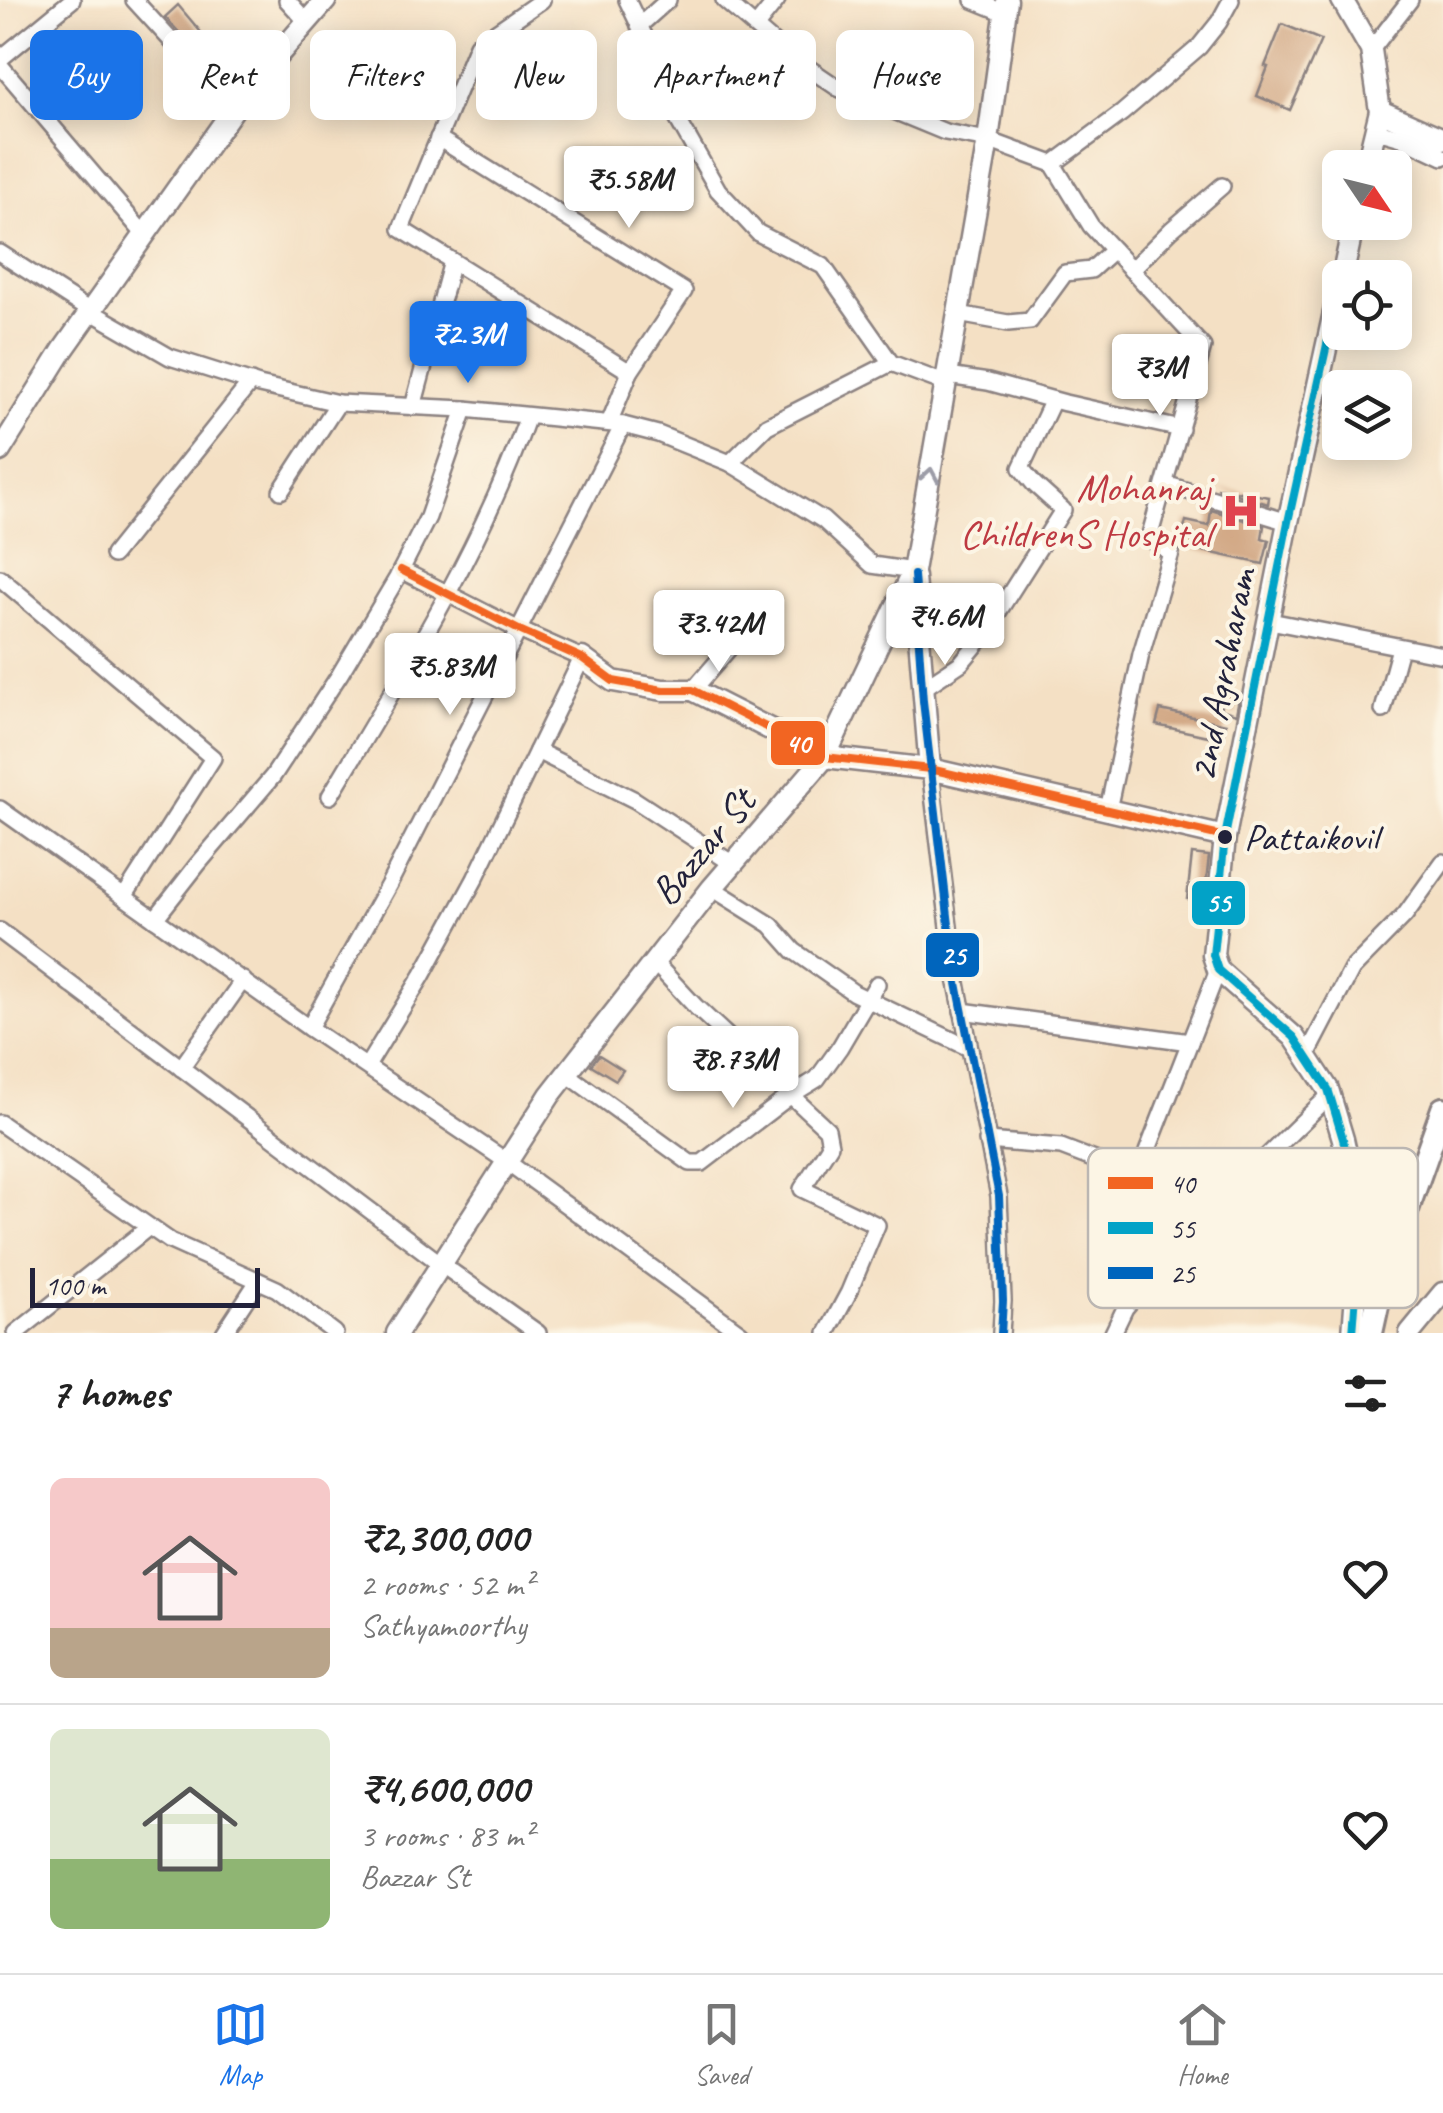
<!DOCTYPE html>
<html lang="en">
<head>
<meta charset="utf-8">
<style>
  :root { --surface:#fff; --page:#f2f2f2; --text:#222; --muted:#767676; --line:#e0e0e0; --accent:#1a73e8 }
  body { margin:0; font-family:Caveat,sans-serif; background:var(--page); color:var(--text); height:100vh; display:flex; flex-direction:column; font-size:38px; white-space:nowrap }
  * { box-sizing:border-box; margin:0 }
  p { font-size:32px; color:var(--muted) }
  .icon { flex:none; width:55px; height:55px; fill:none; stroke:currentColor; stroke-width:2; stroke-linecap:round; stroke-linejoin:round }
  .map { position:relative; height:1333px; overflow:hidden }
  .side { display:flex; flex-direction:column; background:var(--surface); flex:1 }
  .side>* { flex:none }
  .guide { position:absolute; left:30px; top:30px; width:1385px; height:90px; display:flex; gap:20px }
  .needle { width:65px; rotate:125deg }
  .fabs { position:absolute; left:1322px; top:150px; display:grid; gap:20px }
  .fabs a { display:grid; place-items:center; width:90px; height:90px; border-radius:15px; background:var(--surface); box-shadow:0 5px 25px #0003; font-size:50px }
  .scale { position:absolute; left:30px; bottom:25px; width:230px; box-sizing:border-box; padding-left:10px; border:5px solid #22223b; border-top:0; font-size:28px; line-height:35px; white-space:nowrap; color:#22223b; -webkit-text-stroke:8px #fcf5e5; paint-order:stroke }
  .price { position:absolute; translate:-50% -85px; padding:0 22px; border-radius:10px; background:#fff; color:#222; font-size:32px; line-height:65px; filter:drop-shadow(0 2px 5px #0008) }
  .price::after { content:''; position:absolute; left:50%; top:60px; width:30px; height:22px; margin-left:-15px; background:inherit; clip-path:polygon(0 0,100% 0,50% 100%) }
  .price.selected { background:var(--accent); color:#fff }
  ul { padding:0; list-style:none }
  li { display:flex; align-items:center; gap:30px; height:250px; padding:0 50px }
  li+li { border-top:2px solid var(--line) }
  li span { display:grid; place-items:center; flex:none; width:280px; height:200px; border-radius:15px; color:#555 }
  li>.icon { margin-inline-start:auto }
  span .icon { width:120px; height:120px; fill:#fffc; stroke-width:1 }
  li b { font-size:42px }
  h2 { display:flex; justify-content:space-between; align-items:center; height:120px; padding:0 50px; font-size:42px }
  .tag { padding:0 35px; border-radius:15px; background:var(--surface); box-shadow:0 5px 25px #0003; font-size:35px; line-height:90px }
  .tag.selected { background:var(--accent); color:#fff }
  .dock { display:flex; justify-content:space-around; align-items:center; height:140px; border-top:2px solid var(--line); background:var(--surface); font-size:28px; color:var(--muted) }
  .dock a { display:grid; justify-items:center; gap:5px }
  .dock .selected { color:var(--accent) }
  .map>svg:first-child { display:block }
</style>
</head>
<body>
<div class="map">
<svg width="1443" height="1333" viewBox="0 0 1443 1333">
  <rect width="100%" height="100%" fill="#fcf5e5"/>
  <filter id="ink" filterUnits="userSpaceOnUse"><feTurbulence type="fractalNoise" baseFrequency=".01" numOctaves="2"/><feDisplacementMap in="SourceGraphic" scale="20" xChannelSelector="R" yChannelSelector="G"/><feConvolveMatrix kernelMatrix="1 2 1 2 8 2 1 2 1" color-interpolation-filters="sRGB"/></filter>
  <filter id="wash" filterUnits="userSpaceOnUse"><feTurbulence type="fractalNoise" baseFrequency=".0048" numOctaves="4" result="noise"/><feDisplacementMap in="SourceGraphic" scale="40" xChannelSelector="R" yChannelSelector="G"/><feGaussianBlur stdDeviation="2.25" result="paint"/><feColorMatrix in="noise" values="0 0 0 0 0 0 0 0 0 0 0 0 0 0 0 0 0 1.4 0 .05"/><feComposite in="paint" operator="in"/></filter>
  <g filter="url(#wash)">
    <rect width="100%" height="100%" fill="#f4e0c4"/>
    <g id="blocks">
      <g fill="#cea07b">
        <path d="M 178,5 L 210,43 L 199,54 L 165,17 Z"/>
        <path d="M 1282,24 L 1321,40 L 1290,110 L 1257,96 L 1268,67 L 1265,66 Z"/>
        <path d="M 1217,488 L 1269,497 L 1268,504 Z"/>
        <path d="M 1211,510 L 1264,526 L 1262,538 L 1269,540 L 1263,564 L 1180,546 L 1186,521 L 1209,526 Z"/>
        <path d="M 1225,693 L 1239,698 L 1236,714 L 1220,709 Z"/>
        <path d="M 1160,710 L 1226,724 L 1222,739 L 1156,725 Z"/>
        <path d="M 1192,854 L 1209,856 L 1204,901 L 1187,899 Z"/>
        <path d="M 599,1055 L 623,1070 L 616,1080 L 591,1065 Z"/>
      </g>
    </g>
  </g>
  <g filter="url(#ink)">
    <use href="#blocks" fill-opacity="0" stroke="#8b8180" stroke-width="2.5"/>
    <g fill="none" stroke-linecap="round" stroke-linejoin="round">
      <g stroke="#8b8180" stroke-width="20">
        <g id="street">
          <path d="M 134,0 L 234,109"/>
          <path d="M 287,0 L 307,22"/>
          <path d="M 542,0 L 477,45 L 401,229 L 630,372 L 609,423"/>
          <path d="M 627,0 L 654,56 L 670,106 L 718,190 L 758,233 L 823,266 L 891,363 L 947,384"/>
          <path d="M 724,0 L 782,50 L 838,88 L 945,132 L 988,140 L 1053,164 L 1091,226 L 1203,347 L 1149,538 L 1171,553 L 1141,654 L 1108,810"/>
          <path d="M 973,0 L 1005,13"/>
          <path d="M 639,26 L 668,0"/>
          <path d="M 756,26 L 777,0"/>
          <path d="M 1371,50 L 1410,0"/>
          <path d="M 0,59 L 72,0"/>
          <path d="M 0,65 L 144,234"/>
          <path d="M 1374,130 L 1405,139 L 1443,157"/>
          <path d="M 438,138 L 684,291 L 630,372"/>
          <path d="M 1053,164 L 1122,113 L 1199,47 L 1219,22 L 1231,0"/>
          <path d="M 0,253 L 90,311 L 170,357 L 259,385 L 338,403 L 465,409 L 623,425 L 658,434 L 730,463 L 823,520 L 872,565 L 913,571"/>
          <path d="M 1131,270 L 1171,230 L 1222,186"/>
          <path d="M 958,314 L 1008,323 L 1030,321 L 1065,273 L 1091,270 L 1113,250"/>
          <path d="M 948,376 L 988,382 L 1065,403 L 1181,429"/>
          <path d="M 413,407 L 452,261"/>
          <path d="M 730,463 L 767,426 L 891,363"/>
          <path d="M 1165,484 L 1288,522"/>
          <path d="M 281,491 L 338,403"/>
          <path d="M 113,555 L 251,382"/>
          <path d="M 0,578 L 213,758 L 124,897"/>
          <path d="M 1270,621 L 1443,655"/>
          <path d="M 922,689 L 961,663 L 981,639 L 1063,510 L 1034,484 L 1021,468 L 1053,400"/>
          <path d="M 693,690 L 737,639"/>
          <path d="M 1383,710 L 1400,648"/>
          <path d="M 537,751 L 635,800 L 733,864"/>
          <path d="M 930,769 L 954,968 L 999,1196 L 1003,1301 L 1001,1333"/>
          <path d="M 330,796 C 403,674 480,551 528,416"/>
          <path d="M 0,809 L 309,1028 L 506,1161 L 741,1333"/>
          <path d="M 712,888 L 771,925 L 794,951 L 854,993 L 969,1048"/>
          <path d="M 155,919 L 198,864 L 273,776 L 340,674 L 397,578 L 428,517 L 465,409"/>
          <path d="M 0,931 L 441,1264 L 538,1333"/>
          <path d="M 654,962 L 696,1007 L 827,1129 L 830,1145 L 802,1189 L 877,1225 L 849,1292 L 827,1333"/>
          <path d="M 1218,970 L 1147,1152 L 1220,1203"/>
          <path d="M 962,1011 L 1190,1042"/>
          <path d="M 309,1028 L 389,884 L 623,425"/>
          <path d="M 1307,1055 L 1352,969 L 1405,915 L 1443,862"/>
          <path d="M 367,1066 L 422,976 L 475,879 L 582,658 L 519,630 L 401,570"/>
          <path d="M 181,1068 L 243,980"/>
          <path d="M 567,1074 L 690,1163 L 702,1163 L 791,1095 L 817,1079 L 840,1047 L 877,984"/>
          <path d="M 0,1123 L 170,1241 L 277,1289 L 335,1333"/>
          <path d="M 987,1141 L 1061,1147 L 1121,1170 L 1133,1172"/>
          <path d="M 16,1333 L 149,1227"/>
          <path d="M 224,1333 L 258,1281"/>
          <path d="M 1113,1333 L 1125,1308 L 1188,1233 L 1330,1095"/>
        </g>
      </g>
      <g stroke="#8b8180" stroke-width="25">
        <g id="secondary">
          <path d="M 1342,0 L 1371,50 L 1380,111 L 1366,168"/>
          <path d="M 1380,111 L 1443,139"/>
          <path d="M 1342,278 L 1354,222"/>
          <path d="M 1340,285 L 1288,522 L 1225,837 L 1213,955 L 1218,970 L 1294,1037 L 1328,1089 L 1343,1139 L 1354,1189 L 1358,1267 L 1353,1333"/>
          <path d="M 0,451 L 63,350 L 245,93 L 326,0"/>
          <path d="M 914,577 L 930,769"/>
          <path d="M 582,658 L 613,681 L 663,690 L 693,690 L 825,757 L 930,769 L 1225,837"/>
          <path d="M 397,1333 L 550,1095 L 712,888 L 825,757 L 913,571 L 988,140 L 1007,0"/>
          <path d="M 1410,1333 L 1443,1293"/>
        </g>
      </g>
      <g stroke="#8b8180" stroke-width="28">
        <path id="primary" d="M 1371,1333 L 1384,1274 L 1443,1109"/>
      </g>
      <use href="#street" stroke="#fff" stroke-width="15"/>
      <use href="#secondary" stroke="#fff" stroke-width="20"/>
      <use href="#primary" stroke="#fff" stroke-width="22"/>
      <g stroke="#fcf5e5" stroke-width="15">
        <path id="bus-1" d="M 401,570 L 519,630 L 582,658 L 613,681 L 663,690 L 693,690 L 825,757 L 930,769 L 1225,837"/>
      </g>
      <g stroke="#fcf5e5" stroke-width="15">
        <path id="bus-2" d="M 1340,285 L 1288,522 L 1225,837 L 1213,955 L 1218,970 L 1294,1037 L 1328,1089 L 1343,1139 L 1354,1189 L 1358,1267 L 1353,1333"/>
      </g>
      <g stroke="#fcf5e5" stroke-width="15">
        <path id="bus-3" d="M 914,575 L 923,701 L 954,968 L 999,1196 L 1003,1301 L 1001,1333"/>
      </g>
      <use href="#bus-1" stroke="#f26522" stroke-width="8"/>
      <use href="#bus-2" stroke="#02a2c7" stroke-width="8"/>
      <use href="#bus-3" stroke="#0065bd" stroke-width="8"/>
    </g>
    <defs><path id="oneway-chevron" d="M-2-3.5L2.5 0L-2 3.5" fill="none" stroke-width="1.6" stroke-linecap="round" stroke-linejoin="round" transform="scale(2.5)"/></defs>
    <use stroke="#9c9ca7" href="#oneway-chevron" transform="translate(930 475) rotate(-80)"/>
  </g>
  <defs>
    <g id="hospital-bare" transform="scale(3)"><path d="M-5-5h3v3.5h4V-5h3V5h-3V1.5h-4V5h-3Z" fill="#e0444e" stroke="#fcf5e5" stroke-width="2.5" paint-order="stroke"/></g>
  </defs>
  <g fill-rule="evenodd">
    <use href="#hospital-bare" x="1241" y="511"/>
  </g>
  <circle fill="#22223b" stroke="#fcf5e5" stroke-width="4" cx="1225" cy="837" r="9"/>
  <g text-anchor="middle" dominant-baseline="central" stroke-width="8" stroke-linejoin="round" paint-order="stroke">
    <g font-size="38" fill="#22223b" stroke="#fcf5e5" text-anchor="start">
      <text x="1244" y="837">Pattaikovil</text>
    </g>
    <g font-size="40" fill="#be3a42" stroke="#fcf5e5" text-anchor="end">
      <text x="1211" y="488">Mohanraj<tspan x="1211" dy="46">ChildrenS Hospital</tspan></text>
    </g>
    <g font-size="40" fill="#22223b" stroke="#fcf5e5">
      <text transform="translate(1222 675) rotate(-79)">2nd Agraharam</text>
      <text transform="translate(703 847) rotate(-50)">Bazzar St</text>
    </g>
  </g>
  <rect x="1088" y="1148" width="330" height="160" rx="15" fill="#fcf5e5" stroke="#bbb6b2" stroke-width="2.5"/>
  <rect x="1108" y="1177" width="45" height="12" fill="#f26522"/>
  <rect x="1108" y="1222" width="45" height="12" fill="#02a2c7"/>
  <rect x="1108" y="1267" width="45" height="12" fill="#0065bd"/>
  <g font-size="28" fill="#22223b">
    <text x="1170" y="1193">40</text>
    <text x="1170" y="1238">55</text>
    <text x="1170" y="1283">25</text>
  </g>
  <g stroke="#fcf5e5" stroke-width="4">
    <rect x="769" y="719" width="58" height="48" rx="10" fill="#f26522"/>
    <rect x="1190" y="879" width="57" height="48" rx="10" fill="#02a2c7"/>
    <rect x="924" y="931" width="57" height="48" rx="10" fill="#0065bd"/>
  </g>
  <g font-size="28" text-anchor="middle" font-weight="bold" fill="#fff">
    <text x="798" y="753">40</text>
    <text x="1218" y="912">55</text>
    <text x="953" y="965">25</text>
  </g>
</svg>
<div class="fabs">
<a><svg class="needle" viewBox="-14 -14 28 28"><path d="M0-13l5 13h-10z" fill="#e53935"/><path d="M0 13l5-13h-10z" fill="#767676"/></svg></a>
<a><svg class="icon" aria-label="locate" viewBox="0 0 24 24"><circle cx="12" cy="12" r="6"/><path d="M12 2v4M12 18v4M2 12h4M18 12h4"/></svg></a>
<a><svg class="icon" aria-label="layers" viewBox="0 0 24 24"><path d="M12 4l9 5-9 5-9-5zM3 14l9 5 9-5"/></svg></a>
</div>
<div class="scale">100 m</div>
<b class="price" style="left:629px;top:231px">₹5.58M</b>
<b class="price selected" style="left:468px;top:386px">₹2.3M</b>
<b class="price" style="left:1160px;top:419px">₹3M</b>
<b class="price" style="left:945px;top:668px">₹4.6M</b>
<b class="price" style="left:719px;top:675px">₹3.42M</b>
<b class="price" style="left:450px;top:718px">₹5.83M</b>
<b class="price" style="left:733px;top:1111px">₹8.73M</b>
<div class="guide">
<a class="tag selected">Buy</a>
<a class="tag">Rent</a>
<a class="tag">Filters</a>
<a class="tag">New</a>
<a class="tag">Apartment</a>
<a class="tag">House</a>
</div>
</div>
<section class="side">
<h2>7 homes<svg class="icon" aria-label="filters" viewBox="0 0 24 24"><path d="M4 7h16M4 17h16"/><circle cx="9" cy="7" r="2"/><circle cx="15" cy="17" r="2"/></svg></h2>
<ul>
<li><span style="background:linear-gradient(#f6c9c9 75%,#b9a48a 0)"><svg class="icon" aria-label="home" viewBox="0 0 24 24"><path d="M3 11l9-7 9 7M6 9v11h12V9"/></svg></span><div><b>₹2,300,000</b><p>2 rooms · 52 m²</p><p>Sathyamoorthy</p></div><svg class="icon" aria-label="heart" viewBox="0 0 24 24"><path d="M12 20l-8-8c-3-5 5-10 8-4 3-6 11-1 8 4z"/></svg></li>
<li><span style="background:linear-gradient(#dfe7d0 65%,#8fb573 0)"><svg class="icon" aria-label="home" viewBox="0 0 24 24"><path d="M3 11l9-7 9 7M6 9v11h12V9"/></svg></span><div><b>₹4,600,000</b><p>3 rooms · 83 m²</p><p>Bazzar St</p></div><svg class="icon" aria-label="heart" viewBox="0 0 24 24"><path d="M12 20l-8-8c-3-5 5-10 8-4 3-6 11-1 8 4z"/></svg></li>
</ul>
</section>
<nav class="dock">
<a class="selected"><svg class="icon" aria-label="map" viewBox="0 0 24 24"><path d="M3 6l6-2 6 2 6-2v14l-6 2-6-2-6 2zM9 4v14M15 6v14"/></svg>Map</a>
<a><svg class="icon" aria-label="saved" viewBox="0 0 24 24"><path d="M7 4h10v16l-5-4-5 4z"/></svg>Saved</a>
<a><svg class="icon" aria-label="home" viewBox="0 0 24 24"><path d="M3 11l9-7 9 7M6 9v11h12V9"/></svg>Home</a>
</nav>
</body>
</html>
